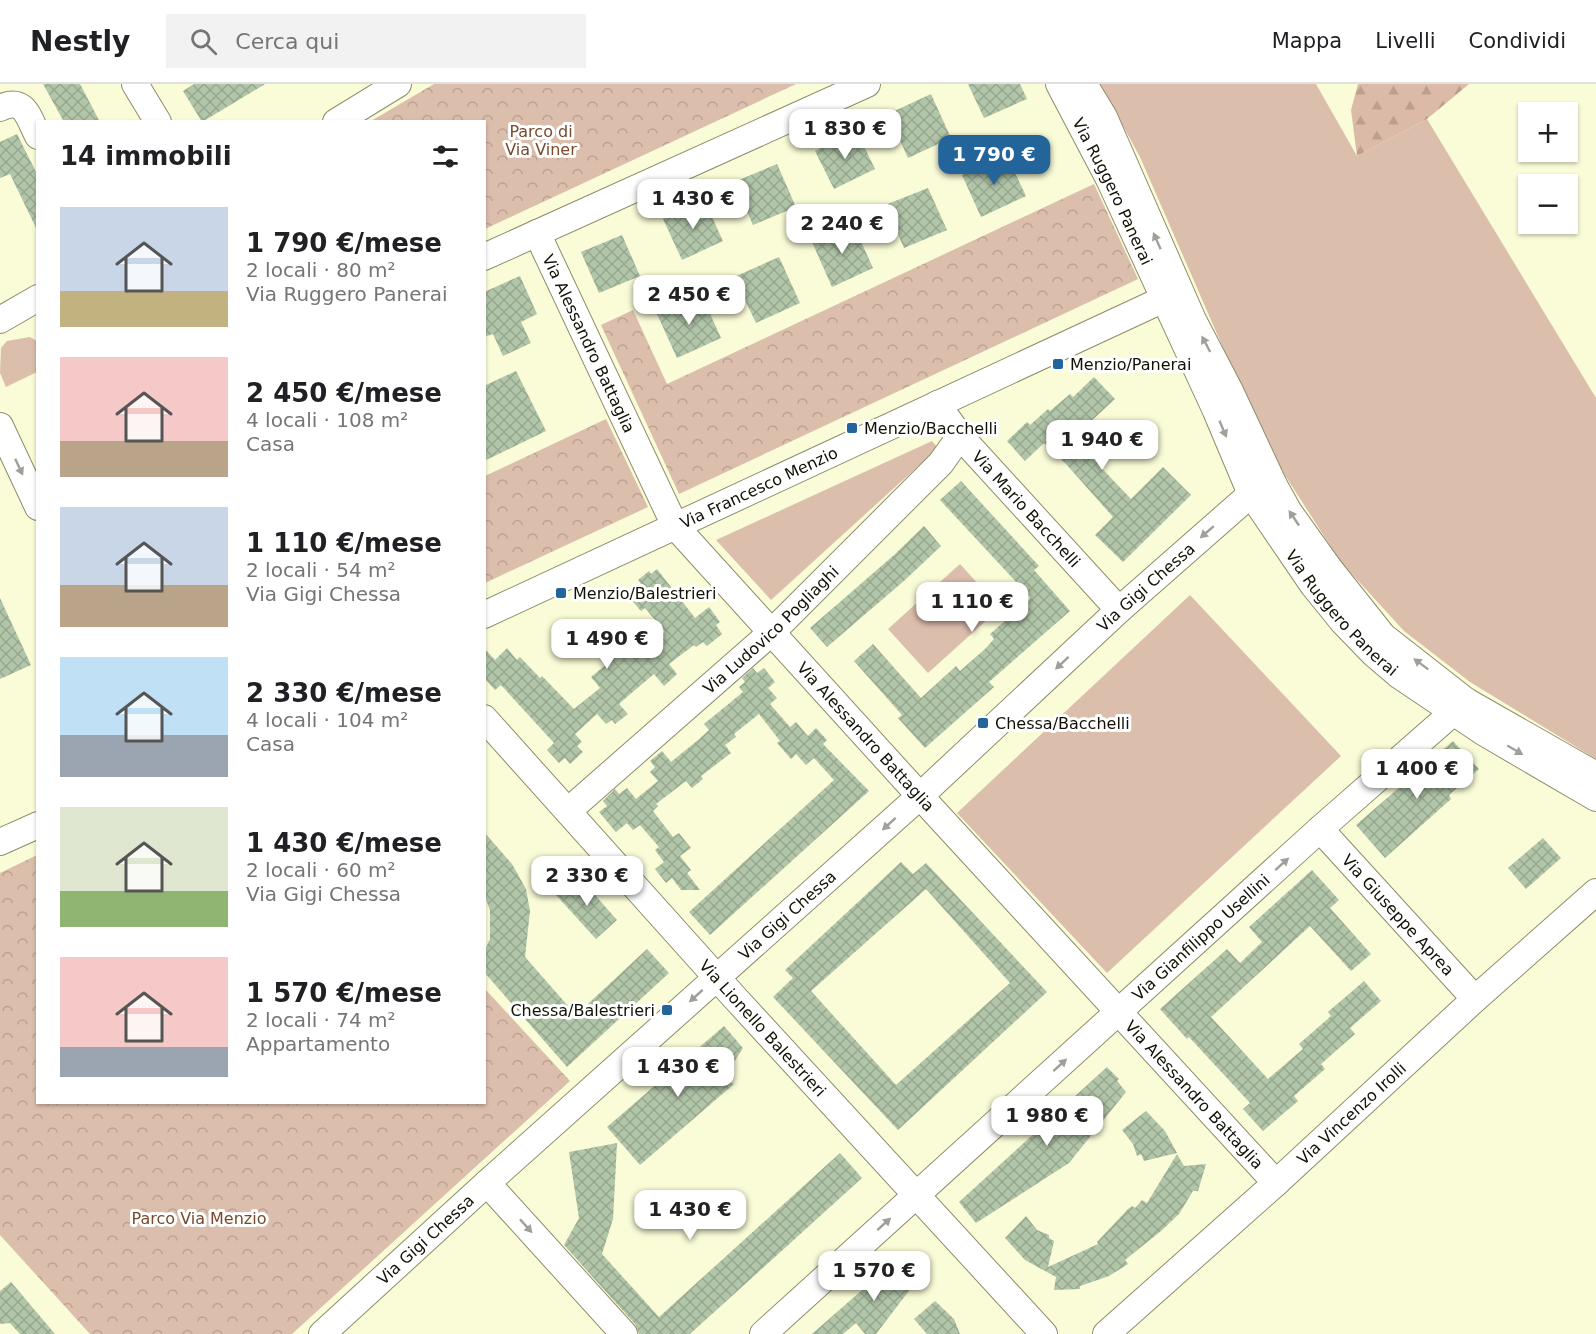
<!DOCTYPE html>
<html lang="it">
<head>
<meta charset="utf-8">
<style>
  :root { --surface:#fff; --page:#f2f2f2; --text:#202124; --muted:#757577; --line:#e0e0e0; --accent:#23659a }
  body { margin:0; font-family:"DejaVu Sans",sans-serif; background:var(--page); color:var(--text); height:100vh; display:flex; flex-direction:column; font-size:22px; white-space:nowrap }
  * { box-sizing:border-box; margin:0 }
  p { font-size:20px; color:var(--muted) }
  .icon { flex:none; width:33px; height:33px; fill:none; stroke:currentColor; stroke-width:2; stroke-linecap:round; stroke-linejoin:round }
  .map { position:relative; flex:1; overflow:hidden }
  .drawer { position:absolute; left:36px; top:36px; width:450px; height:984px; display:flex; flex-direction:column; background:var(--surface); border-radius:0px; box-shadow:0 2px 4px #0004 }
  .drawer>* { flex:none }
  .tools { position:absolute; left:1518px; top:18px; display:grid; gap:12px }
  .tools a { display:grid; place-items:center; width:60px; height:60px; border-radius:0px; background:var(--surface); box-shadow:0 2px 4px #0004; font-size:30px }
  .price { position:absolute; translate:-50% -51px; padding:0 14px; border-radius:12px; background:#fff; color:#222; font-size:20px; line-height:39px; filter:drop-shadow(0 2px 3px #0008) }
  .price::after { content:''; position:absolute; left:50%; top:36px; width:18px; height:14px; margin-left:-9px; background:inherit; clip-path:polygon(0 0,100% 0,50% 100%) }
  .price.on { background:var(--accent); color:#fff }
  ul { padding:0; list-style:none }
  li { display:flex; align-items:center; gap:18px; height:150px; padding:0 24px }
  li span { display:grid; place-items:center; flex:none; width:168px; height:120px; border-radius:0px; color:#555 }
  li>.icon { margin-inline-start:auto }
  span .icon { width:72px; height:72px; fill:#fffc; stroke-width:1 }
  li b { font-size:26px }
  h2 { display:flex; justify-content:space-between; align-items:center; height:72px; padding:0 24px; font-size:26px }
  header { display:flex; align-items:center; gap:36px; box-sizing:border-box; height:84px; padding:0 30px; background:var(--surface); border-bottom:2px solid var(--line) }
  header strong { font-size:28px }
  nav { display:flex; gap:33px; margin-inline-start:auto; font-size:21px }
  .search { width:420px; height:54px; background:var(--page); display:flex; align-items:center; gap:15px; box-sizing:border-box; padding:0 21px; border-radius:0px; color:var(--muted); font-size:22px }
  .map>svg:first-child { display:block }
</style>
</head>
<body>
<header>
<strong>Nestly</strong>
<div class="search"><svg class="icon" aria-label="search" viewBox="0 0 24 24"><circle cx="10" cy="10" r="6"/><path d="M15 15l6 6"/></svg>Cerca qui</div>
<nav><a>Mappa</a><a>Livelli</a><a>Condividi</a></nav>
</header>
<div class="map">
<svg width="1596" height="1250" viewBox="0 0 1596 1250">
  <defs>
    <pattern id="forest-firs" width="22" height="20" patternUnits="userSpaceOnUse" patternTransform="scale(1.5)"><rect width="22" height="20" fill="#dbbba8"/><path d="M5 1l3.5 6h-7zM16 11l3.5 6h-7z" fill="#bba08f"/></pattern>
    <pattern id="park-crowns" width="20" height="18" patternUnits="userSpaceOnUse" patternTransform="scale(1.5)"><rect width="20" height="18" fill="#dcbead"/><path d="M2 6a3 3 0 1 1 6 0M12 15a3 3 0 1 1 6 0" fill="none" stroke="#bca293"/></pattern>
    <pattern id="building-cross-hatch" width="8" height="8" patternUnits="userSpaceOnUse" patternTransform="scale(1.5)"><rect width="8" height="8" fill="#b1c5a8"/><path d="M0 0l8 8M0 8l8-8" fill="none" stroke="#97a88f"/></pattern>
  </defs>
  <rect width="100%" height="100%" fill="#fafbd7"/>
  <g fill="#dcbead">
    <path d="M 1100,0 L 1316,0 L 1357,72 L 1427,35 L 1596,314 L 1596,675 L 1470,598 L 1404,547 L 1340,477 L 1265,360 L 1140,73 Z"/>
    <path d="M 30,253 L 37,257 L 37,288 L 6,303 L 0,289 L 1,264 L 7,257 Z"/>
    <path d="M 932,357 L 938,364 L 771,516 L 716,456 Z"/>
    <path d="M 960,480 L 1000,524 L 928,589 L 888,545 Z"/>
    <path d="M 1190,511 L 1341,672 L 1107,889 L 957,729 Z"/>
  </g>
  <path fill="url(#forest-firs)" d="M 1358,0 L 1469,0 L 1427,35 L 1357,72 L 1351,26 Z"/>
  <g fill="url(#park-crowns)">
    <path d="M 434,0 L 796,0 L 485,145 L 484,38 L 371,37 Z"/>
    <path d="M 1094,100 L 1138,195 L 679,410 L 601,241 L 633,226 L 667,300 Z"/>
    <path d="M 606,335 L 648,423 L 485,499 L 485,392 Z"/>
    <path d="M 37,771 L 38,1018 L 484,1018 L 485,905 L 570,997 L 292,1250 L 90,1250 L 0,1151 L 0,789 Z"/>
  </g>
  <g fill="url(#building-cross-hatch)" fill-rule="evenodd">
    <path d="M 43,0 L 80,0 L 100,38 L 64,38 Z"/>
    <path d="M 194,0 L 265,0 L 202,38 L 183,7 Z"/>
    <path d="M 968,0 L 1020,0 L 1027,15 L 984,34 Z"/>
    <path d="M 931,10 L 951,54 L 908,74 L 888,30 Z"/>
    <path d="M 856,46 L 875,85 L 834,105 L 815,67 Z"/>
    <path d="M 17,50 L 38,92 L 38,148 L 10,90 L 0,94 L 0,58 Z"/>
    <path d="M 1006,70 L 1026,112 L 981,133 L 962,91 Z"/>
    <path d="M 777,80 L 796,123 L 753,141 L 734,98 Z"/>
    <path d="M 928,104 L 947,146 L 904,164 L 885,121 Z"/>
    <path d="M 704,116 L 723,157 L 682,176 L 663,135 Z"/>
    <path d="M 853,140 L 873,184 L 832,203 L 812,158 Z"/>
    <path d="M 622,151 L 640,192 L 599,209 L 581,168 Z"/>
    <path d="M 779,173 L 800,219 L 756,239 L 734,193 Z"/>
    <path d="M 520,192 L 537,230 L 521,238 L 531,259 L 503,272 L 493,250 L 484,253 L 484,208 Z"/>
    <path d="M 701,210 L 721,254 L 677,274 L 657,230 Z"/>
    <path d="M 516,287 L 546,347 L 484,377 L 484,302 Z"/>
    <path d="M 1094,293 L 1115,315 L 1073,354 L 1131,415 L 1163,383 L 1191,411 L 1123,478 L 1095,451 L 1113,433 L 1066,380 L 1044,359 L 1025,377 L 1007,357 L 1027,338 L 1030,341 L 1048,325 L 1050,327 L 1070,310 L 1073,313 Z"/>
    <path d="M 961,397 L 1039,482 L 1034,486 L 1070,527 L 989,598 L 994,603 L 925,664 L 898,634 L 902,631 L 854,577 L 873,560 L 921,614 L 956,582 L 960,587 L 985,565 L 994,555 L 990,550 L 1031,514 L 940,416 Z"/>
    <path d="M 924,442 L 941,462 L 905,496 L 827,563 L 810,544 L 894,471 Z"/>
    <path d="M 657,485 L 695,534 L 709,523 L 720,538 L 716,541 L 722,550 L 707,562 L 703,558 L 696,563 L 694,561 L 669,580 L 677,590 L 664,602 L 654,590 L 628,612 L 619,620 L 628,630 L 615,640 L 612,636 L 606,640 L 597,630 L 575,650 L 582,658 L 577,662 L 583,668 L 570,680 L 565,674 L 559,679 L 547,666 L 554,659 L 501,601 L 495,606 L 484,594 L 484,564 L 495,576 L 507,564 L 517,576 L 520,573 L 540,594 L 542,592 L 574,625 L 600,604 L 591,593 L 633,558 L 640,567 L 665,548 L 645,524 L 641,527 L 628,512 L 642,501 L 638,496 L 649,487 L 651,490 Z"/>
    <path d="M 0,514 L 31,581 L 0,595 Z"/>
    <path d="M 753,584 L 757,589 L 764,584 L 775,598 L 768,604 L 777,614 L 770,620 L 790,643 L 796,638 L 808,652 L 816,644 L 827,656 L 823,660 L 869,707 L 710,851 L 689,828 L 834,696 L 814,674 L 806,681 L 796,670 L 791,675 L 777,659 L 780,657 L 759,630 L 734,650 L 736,653 L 725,661 L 731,669 L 701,692 L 703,695 L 692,704 L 686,697 L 656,720 L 658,722 L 653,727 L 673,753 L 679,749 L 691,764 L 680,772 L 691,786 L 687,789 L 700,806 L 681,806 L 672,794 L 666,799 L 655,785 L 664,778 L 655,766 L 659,763 L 640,741 L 633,746 L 627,739 L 616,748 L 599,728 L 607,722 L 603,717 L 615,705 L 619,710 L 627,704 L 636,715 L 658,697 L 650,688 L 655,683 L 650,677 L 662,667 L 671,678 L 698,656 L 709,646 L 704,640 L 743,608 L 739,603 L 745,598 L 742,594 Z"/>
    <path d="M 1453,657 L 1479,685 L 1449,711 L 1451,715 L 1385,774 L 1356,741 Z"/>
    <path d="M 484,748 L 512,780 L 526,805 L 530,827 L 525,873 L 576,931 L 647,865 L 669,889 L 567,983 L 484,888 L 484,867 L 490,855 L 490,826 L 484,811 Z"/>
    <path d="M 1543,754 L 1561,774 L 1526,805 L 1508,784 Z"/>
    <path d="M 901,778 L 913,790 L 926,779 L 1047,908 L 898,1046 L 773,913 L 793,894 L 785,886 ZM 926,805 L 1010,899 L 896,1001 L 811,907 Z"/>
    <path d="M 1312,786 L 1339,816 L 1330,824 L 1371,870 L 1351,887 L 1310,842 L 1211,933 L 1268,995 L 1303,965 L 1299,960 L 1331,932 L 1328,928 L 1364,897 L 1381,917 L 1350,944 L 1355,950 L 1321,980 L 1325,985 L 1294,1012 L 1298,1017 L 1263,1047 L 1243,1025 L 1250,1019 L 1189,953 L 1187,955 L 1160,925 L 1227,865 L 1240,879 L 1262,858 L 1249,843 Z"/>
    <path d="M 578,792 L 617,836 L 596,855 L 556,811 Z"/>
    <path d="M 724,942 L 743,964 L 724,994 L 734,1000 L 640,1081 L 607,1043 Z"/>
    <path d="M 1107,983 L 1119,995 L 1117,997 L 1126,1008 L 1069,1079 L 976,1139 L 959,1118 Z"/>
    <path d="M 1146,1027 L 1165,1047 L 1177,1069 L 1144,1077 L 1141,1070 L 1137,1072 L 1133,1060 L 1122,1046 Z"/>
    <path d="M 617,1059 L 613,1135 L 602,1170 L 659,1233 L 840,1069 L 862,1094 L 690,1250 L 639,1250 L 635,1240 L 564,1161 L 579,1134 L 569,1068 Z"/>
    <path d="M 1177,1070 L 1184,1082 L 1206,1080 L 1198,1107 L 1193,1107 L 1179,1130 L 1161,1147 L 1125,1176 L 1128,1180 L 1109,1192 L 1080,1202 L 1080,1205 L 1054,1206 L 1056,1193 L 1025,1176 L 1005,1154 L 1026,1132 L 1037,1146 L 1049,1151 L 1049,1154 L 1054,1157 L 1048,1183 L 1098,1160 L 1097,1158 L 1128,1125 L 1132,1122 L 1135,1124 L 1142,1116 L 1147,1119 Z"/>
    <path d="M 902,1171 L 912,1183 L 909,1186 L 918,1195 L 876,1250 L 865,1250 L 856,1239 L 843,1250 L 812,1250 Z"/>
    <path d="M 11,1198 L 55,1250 L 20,1250 L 10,1239 L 0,1240 L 0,1207 Z"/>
    <path d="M 935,1217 L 954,1235 L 960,1250 L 927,1250 L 914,1235 Z"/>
  </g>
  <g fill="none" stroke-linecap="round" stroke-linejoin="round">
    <g stroke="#8d8d6c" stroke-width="28">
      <g id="minor">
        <path d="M 135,0 L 158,38"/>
        <path id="s1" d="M 1059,0 L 1109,95 L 1216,327 L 1251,410 L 1313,501 L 1343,538 L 1373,569 L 1400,592 L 1483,648 L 1596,714"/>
        <path d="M 1084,0 L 1104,33 L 1193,236 L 1230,307 L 1274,401 L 1289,428 L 1329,484 L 1383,552 L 1466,617 L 1596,691"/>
        <path d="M 0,24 C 25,12 28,33 38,52"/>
        <path d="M 336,38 L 398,0"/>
        <path id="s2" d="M 537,149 L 675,442 L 920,712 L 1276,1099"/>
        <path d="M 484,173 L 867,0"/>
        <path d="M 0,236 L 38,214"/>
        <path id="s3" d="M 937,320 L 960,352 L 1119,526"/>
        <path d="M 0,342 L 38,423"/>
        <path id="s4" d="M 484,531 L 1164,215 L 1181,211"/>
        <path id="s5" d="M 484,634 L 736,915 L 1044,1250"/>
        <path id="s6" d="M 568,727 L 772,548 L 941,379 L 960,352"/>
        <path id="s7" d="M 1320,745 L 1475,915"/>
        <path d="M 0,758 L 38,741"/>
        <path d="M 487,1099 L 624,1250"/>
        <path id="s8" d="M 322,1250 L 487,1099 L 920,712 L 1119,526 L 1251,410 L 1274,401"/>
        <path id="s9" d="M 763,1250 L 1320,745 L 1466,617"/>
        <path id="s10" d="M 1106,1250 L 1276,1099 L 1475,915 L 1596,808"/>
      </g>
    </g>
    <use href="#minor" stroke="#fff" stroke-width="26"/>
  </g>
  <defs><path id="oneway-solid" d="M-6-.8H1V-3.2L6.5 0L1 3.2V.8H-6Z" transform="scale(1.5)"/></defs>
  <g fill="#a0a09b">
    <use href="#oneway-solid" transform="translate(1157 157) rotate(-114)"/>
    <use href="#oneway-solid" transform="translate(1206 260) rotate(-118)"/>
    <use href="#oneway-solid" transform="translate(1223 345) rotate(67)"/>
    <use href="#oneway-solid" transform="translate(19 383) rotate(65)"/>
    <use href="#oneway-solid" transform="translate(1294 434) rotate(-124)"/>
    <use href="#oneway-solid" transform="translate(1207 448) rotate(139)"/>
    <use href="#oneway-solid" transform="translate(1062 579) rotate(137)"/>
    <use href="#oneway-solid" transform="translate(1421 580) rotate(-143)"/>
    <use href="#oneway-solid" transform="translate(1515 666) rotate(30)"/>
    <use href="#oneway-solid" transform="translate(889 740) rotate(138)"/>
    <use href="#oneway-solid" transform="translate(1282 780) rotate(-42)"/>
    <use href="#oneway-solid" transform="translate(696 912) rotate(138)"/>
    <use href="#oneway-solid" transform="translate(1060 981) rotate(-42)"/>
    <use href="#oneway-solid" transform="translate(884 1140) rotate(-42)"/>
    <use href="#oneway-solid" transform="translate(526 1142) rotate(48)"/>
  </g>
  <g fill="#23659a" stroke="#fff" stroke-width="2">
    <rect x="1052" y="274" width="12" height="12" rx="3"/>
    <rect x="846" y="338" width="12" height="12" rx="3"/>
    <rect x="555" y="503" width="12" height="12" rx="3"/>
    <rect x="977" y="633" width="12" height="12" rx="3"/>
    <rect x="661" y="920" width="12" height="12" rx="3"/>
  </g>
  <g text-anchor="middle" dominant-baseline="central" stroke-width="6" stroke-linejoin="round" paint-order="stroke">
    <g font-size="16" fill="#774a2d" stroke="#fff">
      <text x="541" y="47">Parco di<tspan x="541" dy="18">Via Viner</tspan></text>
      <text x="199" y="1134">Parco Via Menzio</text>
    </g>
    <g font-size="16" fill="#111106" stroke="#fff">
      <text stroke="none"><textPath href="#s1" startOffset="120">Via Ruggero Panerai</textPath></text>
      <text stroke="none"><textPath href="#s2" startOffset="122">Via Alessandro Battaglia</textPath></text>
      <text stroke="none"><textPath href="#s4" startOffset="303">Via Francesco Menzio</textPath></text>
      <text stroke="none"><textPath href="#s3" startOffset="138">Via Mario Bacchelli</textPath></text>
      <text stroke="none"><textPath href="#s8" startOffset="1112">Via Gigi Chessa</textPath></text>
      <text stroke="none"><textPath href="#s1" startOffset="603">Via Ruggero Panerai</textPath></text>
      <text stroke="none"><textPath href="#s6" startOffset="272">Via Ludovico Pogliaghi</textPath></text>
      <text stroke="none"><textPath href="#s2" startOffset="608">Via Alessandro Battaglia</textPath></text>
      <text stroke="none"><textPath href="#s7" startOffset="116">Via Giuseppe Aprea</textPath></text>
      <text stroke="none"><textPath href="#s8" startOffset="626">Via Gigi Chessa</textPath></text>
      <text stroke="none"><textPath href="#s9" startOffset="591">Via Gianfilippo Usellini</textPath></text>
      <text stroke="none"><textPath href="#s5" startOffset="417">Via Lionello Balestrieri</textPath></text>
      <text stroke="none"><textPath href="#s2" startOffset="1094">Via Alessandro Battaglia</textPath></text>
      <text stroke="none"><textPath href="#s10" startOffset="330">Via Vincenzo Irolli</textPath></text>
      <text stroke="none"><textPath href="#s8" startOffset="140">Via Gigi Chessa</textPath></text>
    </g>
    <g font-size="16" fill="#111106" stroke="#fff" text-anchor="start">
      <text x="1070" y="280">Menzio/Panerai</text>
      <text x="864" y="344">Menzio/Bacchelli</text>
      <text x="573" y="509">Menzio/Balestrieri</text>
      <text x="995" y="639">Chessa/Bacchelli</text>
      <text x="655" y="926" text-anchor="end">Chessa/Balestrieri</text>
    </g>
  </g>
</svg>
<div class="tools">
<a>+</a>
<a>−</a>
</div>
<b class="price" style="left:845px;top:76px">1 830 €</b>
<b class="price on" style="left:994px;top:102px">1 790 €</b>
<b class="price" style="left:693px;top:146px">1 430 €</b>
<b class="price" style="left:842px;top:171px">2 240 €</b>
<b class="price" style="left:689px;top:242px">2 450 €</b>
<b class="price" style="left:1102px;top:387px">1 940 €</b>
<b class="price" style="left:972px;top:549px">1 110 €</b>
<b class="price" style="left:607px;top:586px">1 490 €</b>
<b class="price" style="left:1417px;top:716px">1 400 €</b>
<b class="price" style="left:587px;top:823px">2 330 €</b>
<b class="price" style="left:678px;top:1014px">1 430 €</b>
<b class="price" style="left:1047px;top:1063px">1 980 €</b>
<b class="price" style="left:690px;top:1157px">1 430 €</b>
<b class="price" style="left:874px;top:1218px">1 570 €</b>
<section class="drawer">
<h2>14 immobili<svg class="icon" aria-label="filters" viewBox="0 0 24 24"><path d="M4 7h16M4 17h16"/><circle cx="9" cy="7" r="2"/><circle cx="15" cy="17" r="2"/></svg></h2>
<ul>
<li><span style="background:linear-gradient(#c9d6e8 70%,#c2b280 0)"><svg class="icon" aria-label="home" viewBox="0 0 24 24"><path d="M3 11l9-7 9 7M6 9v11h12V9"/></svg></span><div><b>1 790 €/mese</b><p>2 locali · 80 m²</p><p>Via Ruggero Panerai</p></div></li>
<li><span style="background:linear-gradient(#f6c9c9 70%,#b9a48a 0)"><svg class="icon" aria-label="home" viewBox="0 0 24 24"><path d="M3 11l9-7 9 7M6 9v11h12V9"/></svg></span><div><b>2 450 €/mese</b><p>4 locali · 108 m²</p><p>Casa</p></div></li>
<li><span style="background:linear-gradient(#c9d6e8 65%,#b9a48a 0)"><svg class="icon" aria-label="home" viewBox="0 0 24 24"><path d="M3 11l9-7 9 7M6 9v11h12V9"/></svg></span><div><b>1 110 €/mese</b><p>2 locali · 54 m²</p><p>Via Gigi Chessa</p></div></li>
<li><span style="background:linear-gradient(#bfe0f5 65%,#9aa5b1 0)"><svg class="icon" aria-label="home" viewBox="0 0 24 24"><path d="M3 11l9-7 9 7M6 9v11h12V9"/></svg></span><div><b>2 330 €/mese</b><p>4 locali · 104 m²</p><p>Casa</p></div></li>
<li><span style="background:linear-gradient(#dfe7d0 70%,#8fb573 0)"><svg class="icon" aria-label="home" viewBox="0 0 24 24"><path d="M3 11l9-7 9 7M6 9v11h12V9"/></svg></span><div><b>1 430 €/mese</b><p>2 locali · 60 m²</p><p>Via Gigi Chessa</p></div></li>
<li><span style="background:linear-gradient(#f6c9c9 75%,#9aa5b1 0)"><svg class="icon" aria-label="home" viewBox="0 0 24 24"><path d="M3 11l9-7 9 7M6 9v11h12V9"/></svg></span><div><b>1 570 €/mese</b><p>2 locali · 74 m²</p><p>Appartamento</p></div></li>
</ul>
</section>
</div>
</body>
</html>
